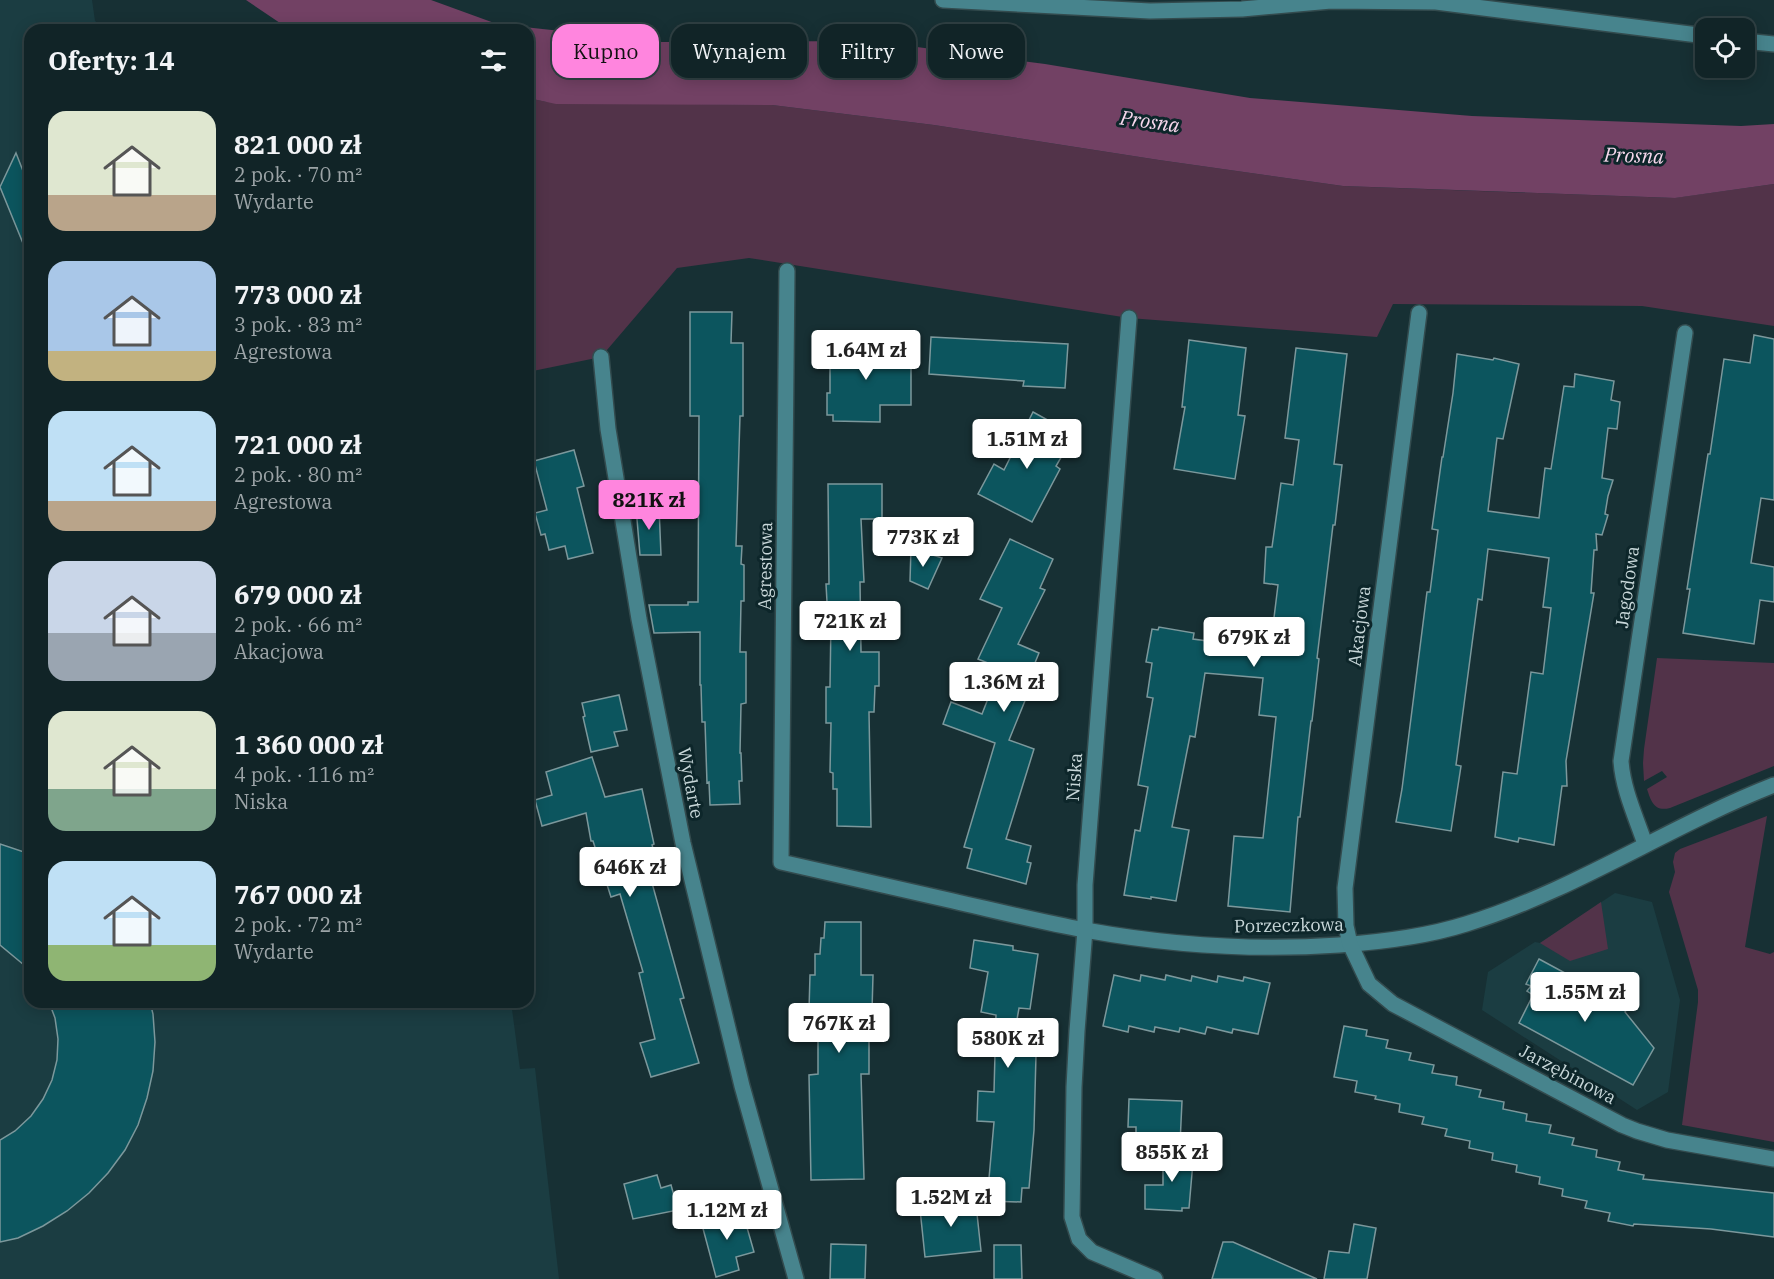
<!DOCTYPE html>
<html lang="pl">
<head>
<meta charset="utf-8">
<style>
  :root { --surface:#112427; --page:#1a2c2f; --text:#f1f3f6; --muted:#9ca4a7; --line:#304144; --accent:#ff85de }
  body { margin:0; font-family:"IBM Plex Serif",serif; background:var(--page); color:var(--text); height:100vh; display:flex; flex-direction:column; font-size:22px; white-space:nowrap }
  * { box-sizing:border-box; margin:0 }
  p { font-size:20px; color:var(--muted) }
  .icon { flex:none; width:33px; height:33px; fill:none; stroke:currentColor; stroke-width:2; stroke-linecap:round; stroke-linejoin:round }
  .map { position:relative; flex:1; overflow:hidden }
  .side { position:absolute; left:24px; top:24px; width:510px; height:984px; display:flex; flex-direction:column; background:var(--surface); border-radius:18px; box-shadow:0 3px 15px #0003,0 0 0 2px var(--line) }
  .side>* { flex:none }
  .hud { position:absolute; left:552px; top:24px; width:570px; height:54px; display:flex; gap:12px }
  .tools { position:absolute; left:1695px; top:18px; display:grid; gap:12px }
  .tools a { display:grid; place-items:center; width:60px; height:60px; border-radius:12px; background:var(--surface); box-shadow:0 3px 15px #0003,0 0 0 2px var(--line); font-size:30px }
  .price { position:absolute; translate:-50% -51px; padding:0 14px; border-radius:6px; background:#fff; color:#222; font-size:20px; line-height:39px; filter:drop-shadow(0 2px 3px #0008) }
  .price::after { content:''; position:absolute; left:50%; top:36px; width:18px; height:14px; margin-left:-9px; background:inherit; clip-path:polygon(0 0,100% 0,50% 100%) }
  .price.current { background:var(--accent); color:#111 }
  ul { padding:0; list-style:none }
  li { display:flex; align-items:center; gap:18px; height:150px; padding:0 24px }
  li span { display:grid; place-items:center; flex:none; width:168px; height:120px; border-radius:18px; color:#555 }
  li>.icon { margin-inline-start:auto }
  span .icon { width:72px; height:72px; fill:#fffc; stroke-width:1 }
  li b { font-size:26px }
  h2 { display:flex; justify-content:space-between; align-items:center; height:72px; padding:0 24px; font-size:26px }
  .chip { padding:0 21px; border-radius:18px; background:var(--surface); box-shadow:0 3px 15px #0003,0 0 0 2px var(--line); font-size:21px; line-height:54px }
  .chip.current { background:var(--accent); color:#111 }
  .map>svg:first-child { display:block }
</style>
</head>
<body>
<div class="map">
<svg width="1774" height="1279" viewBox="0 0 1774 1279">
  <rect width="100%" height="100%" fill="#173034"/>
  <g fill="#1b3d42">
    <path d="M 0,0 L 92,0 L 95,21 L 107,30 L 30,30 L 30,1002 L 511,1002 L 520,1069 L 535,1068 L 559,1279 L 0,1279 Z"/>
    <path d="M 1615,893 L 1652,902 L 1680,1000 L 1668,1092 L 1637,1110 L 1482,1010 L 1488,972 L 1535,942 L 1540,943 Z"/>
  </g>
  <g fill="#523349">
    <path d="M 528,98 L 547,102 L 772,105 L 934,125 L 1159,160 L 1343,186 L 1674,198 L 1774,184 L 1774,326 L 1642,306 L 1393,304 L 1377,337 L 1129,318 L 749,258 L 677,268 L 601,357 L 528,372 Z"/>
    <path d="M 1657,658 L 1774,663 L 1774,766 L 1670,808 C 1654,812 1651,801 1647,789 L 1667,777 L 1662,771 L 1644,781 L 1643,763 L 1644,749 Z"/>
    <path d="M 1767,816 L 1745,947 L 1770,954 L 1774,952 L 1774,1142 L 1682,1125 L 1698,1002 L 1698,990 L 1669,892 L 1675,872 L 1673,862 L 1675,853 L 1680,849 Z"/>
    <path d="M 1601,902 L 1608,949 L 1570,961 L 1540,943 Z"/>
  </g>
  <path fill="#724164" d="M 246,0 L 431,0 L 497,24 L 662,42 L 872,41 L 1045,64 L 1250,98 L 1472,116 L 1741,126 L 1774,124 L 1774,184 L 1675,198 L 1343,186 L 1159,160 L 934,125 L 772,105 L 556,104 L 528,98 L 528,30 L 297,30 L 280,23 Z"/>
  <g fill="#0c555e" stroke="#7c989c" stroke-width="1.5">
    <path d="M 16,153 L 30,189 L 29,258 L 0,187 Z"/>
    <path d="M 690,312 L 732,312 L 731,343 L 743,343 L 743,416 L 740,416 L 736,546 L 742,546 L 741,564 L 744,565 L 744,601 L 741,601 L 740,652 L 746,652 L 746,703 L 741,704 L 740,753 L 741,753 L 742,781 L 739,781 L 740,804 L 710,805 L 709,782 L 707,783 L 705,722 L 702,722 L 701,685 L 700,685 L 700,632 L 654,633 L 649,605 L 688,605 L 688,602 L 698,602 L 699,416 L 690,416 Z"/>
    <path d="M 1754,335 L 1774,339 L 1774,500 L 1761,498 L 1751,563 L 1774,567 L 1774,602 L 1760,600 L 1754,644 L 1683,633 L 1690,589 L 1687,589 L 1708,454 L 1710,454 L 1724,359 L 1750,363 Z"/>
    <path d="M 931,337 L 1068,344 L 1065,388 L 1023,386 L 1024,381 L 929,374 Z"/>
    <path d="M 839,339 L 882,340 L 881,357 L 911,357 L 911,405 L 880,405 L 880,422 L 833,421 L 833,415 L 827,415 L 827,393 L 830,393 L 830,346 L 839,347 Z"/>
    <path d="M 1189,340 L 1246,348 L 1238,415 L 1245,416 L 1235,479 L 1174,469 L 1185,407 L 1182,407 Z"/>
    <path d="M 1296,348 L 1347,354 L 1334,464 L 1342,465 L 1335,525 L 1333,525 L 1317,658 L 1319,659 L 1312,721 L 1311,721 L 1300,817 L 1298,817 L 1290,912 L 1228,906 L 1234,836 L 1263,838 L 1276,717 L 1259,715 L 1263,678 L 1205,673 L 1195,737 L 1190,736 L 1172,827 L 1189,830 L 1176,901 L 1151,897 L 1151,899 L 1124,895 L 1135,830 L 1140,831 L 1148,787 L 1138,785 L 1153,698 L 1147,697 L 1152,663 L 1146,662 L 1152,629 L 1158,630 L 1159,627 L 1194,633 L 1193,639 L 1215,642 L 1214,647 L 1266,651 L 1267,642 L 1271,642 L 1278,585 L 1264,583 L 1266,547 L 1272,547 L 1281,483 L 1293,485 L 1299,440 L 1285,438 Z"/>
    <path d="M 1457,354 L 1493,360 L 1494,358 L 1519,364 L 1503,439 L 1497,438 L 1488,511 L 1539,518 L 1545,468 L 1551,469 L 1564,386 L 1574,387 L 1575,374 L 1614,381 L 1611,400 L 1620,402 L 1617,429 L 1608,428 L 1602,478 L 1613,480 L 1608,496 L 1605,514 L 1608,515 L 1602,535 L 1596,534 L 1597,550 L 1594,550 L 1591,593 L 1594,593 L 1566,761 L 1567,786 L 1562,786 L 1554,845 L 1519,838 L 1518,842 L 1495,837 L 1503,772 L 1517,774 L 1531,672 L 1543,674 L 1551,608 L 1543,607 L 1549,558 L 1488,549 L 1482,600 L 1478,599 L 1472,644 L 1456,765 L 1461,766 L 1451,831 L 1396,822 L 1402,789 L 1427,592 L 1430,592 L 1438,530 L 1432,529 L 1442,457 L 1443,457 L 1453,393 Z"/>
    <path d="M 1033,412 L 1064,429 L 1053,448 L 1063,454 L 1056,466 L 1060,469 L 1032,522 L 978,494 L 994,464 L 1004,470 Z"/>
    <path d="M 574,450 L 584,486 L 577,488 L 593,553 L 568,559 L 565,546 L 549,550 L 545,534 L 541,535 L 535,513 L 547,510 L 534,461 Z"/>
    <path d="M 828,484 L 882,484 L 882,519 L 861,519 L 864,582 L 860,582 L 861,652 L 879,652 L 879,686 L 875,686 L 874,712 L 869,712 L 871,827 L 837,826 L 837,789 L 833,789 L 833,773 L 830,772 L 831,723 L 826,723 L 826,687 L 830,687 L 831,620 L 828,620 L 826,584 L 829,584 Z"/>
    <path d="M 636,507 L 659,507 L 661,555 L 640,555 Z"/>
    <path d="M 1010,539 L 1053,559 L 1040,588 L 1045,590 L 1018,644 L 1039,653 L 1028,680 L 1033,681 L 1009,740 L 1034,749 L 1006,839 L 1031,846 L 1027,862 L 1031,863 L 1026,884 L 967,868 L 972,849 L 964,847 L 995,743 L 943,724 L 951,702 L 982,714 L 1000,668 L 978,659 L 1002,608 L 980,599 Z"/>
    <path d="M 911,548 L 942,558 L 928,589 L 910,581 Z"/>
    <path d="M 619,695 L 627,730 L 614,732 L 618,746 L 591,752 L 583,717 L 585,716 L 582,703 Z"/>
    <path d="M 592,757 L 605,797 L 642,789 L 654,844 L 652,845 L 662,880 L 652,883 L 677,973 L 684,998 L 680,999 L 699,1063 L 651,1077 L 640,1043 L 655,1039 L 639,973 L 643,972 L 620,894 L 611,897 L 593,841 L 591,841 L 586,813 L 542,826 L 535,800 L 552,795 L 546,772 Z"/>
    <path d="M 0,844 L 30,854 L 30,970 L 0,945 Z"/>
    <path d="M 825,922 L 861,922 L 861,975 L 873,975 L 872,1011 L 869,1011 L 869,1074 L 861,1074 L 864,1179 L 811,1180 L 809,1075 L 818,1074 L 818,1011 L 809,1010 L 810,975 L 815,975 L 815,954 L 820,954 L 821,938 L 824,938 Z"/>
    <path d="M 974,940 L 1013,946 L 1013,950 L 1038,954 L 1030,1009 L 1019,1008 L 1011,1054 L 1036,1055 L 1034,1130 L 1029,1188 L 1022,1188 L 1021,1202 L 987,1201 L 994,1122 L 977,1121 L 978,1091 L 994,1092 L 996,1015 L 981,1012 L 988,972 L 970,968 Z"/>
    <path d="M 1539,959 L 1628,1007 L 1625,1012 L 1654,1048 L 1633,1085 L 1519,1023 L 1533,995 L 1527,991 L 1531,986 L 1526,984 Z"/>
    <path d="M 1114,975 L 1140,981 L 1141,975 L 1165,980 L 1166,975 L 1191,981 L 1192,976 L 1217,982 L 1218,976 L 1243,981 L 1244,977 L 1270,983 L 1258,1034 L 1233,1029 L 1232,1033 L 1207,1027 L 1205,1034 L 1180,1028 L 1179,1032 L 1155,1027 L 1154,1032 L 1129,1026 L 1128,1032 L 1103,1026 Z"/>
    <path d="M 49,1002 L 150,1002 L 153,1014 L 155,1042 L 153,1071 L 147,1098 L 138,1125 L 125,1150 L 108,1173 L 89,1193 L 67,1211 L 43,1226 L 18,1238 L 0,1242 L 0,1140 L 15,1131 L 31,1116 L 43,1099 L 52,1080 L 57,1060 L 58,1039 L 55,1018 Z"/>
    <path d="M 1344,1026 L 1367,1030 L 1366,1036 L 1388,1040 L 1386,1048 L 1411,1053 L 1409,1060 L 1434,1065 L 1432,1073 L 1457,1077 L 1456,1085 L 1481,1090 L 1479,1097 L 1504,1102 L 1503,1109 L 1527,1114 L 1526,1121 L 1551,1125 L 1549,1133 L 1574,1138 L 1572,1145 L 1597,1150 L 1596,1157 L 1620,1162 L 1618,1170 L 1644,1175 L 1643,1179 L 1774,1193 L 1774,1237 L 1711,1229 L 1634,1224 L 1633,1226 L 1608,1221 L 1610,1213 L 1585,1208 L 1587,1201 L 1562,1196 L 1563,1189 L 1539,1184 L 1540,1177 L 1516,1172 L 1517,1165 L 1492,1160 L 1493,1153 L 1469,1148 L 1470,1141 L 1445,1136 L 1447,1129 L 1422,1124 L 1424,1117 L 1399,1112 L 1400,1104 L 1375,1099 L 1376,1096 L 1355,1092 L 1357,1081 L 1334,1077 Z"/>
    <path d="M 1129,1099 L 1182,1101 L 1180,1144 L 1136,1142 L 1136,1127 L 1128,1127 Z"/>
    <path d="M 1163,1150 L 1194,1150 L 1189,1208 L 1182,1208 L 1182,1211 L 1145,1209 L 1145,1185 L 1163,1185 Z"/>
    <path d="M 657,1175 L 661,1188 L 671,1185 L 678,1210 L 633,1219 L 624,1184 Z"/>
    <path d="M 975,1195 L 981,1251 L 925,1257 L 920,1209 L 947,1206 L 946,1198 Z"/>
    <path d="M 742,1210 L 754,1252 L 736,1257 L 739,1270 L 716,1277 L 701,1221 Z"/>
    <path d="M 1354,1224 L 1376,1228 L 1367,1279 L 1324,1279 L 1329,1251 L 1349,1253 Z"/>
    <path d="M 1223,1242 L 1233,1242 L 1317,1279 L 1212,1279 Z"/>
    <path d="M 831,1244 L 866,1245 L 865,1279 L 830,1279 Z"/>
    <path d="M 994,1245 L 1021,1245 L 1022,1279 L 994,1279 Z"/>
  </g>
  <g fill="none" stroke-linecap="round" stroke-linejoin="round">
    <g stroke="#334b4e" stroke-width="18">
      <g id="minor">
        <path d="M 943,0 L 1150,11 L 1242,9 L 1331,1 L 1436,2 L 1706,36"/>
        <path d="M 1744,41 L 1774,44"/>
        <path d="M 787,271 L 781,862 C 838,875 896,888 953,901 C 997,911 1041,922 1085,930 C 1168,945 1254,951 1339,945 C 1382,942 1425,937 1466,924 C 1574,891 1669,826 1774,785"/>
        <path d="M 1419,313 L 1345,888 L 1346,926 L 1350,944 L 1369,984 L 1393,1004 L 1622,1125 L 1637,1131 L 1667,1140 L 1774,1159"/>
        <path d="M 1129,318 L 1085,885 L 1085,930 L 1077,1031 L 1074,1087 L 1072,1217 L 1079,1239 L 1092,1252 L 1155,1279"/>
        <path d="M 601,357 L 608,429 L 639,619 L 683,843 L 742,1086 L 796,1279"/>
        <path d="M 1645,844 C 1636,817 1623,790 1621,761 L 1685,333"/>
      </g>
    </g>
    <use href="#minor" stroke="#47848d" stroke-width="15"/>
  </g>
  <g text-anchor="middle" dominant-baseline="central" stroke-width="6" stroke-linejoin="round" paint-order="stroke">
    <g font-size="18" fill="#c8d7d9" stroke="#0d262a">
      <text transform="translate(765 566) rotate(-89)">Agrestowa</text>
      <text transform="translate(1627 587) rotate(-82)">Jagodowa</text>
      <text transform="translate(1359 626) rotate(-83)">Akacjowa</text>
      <text transform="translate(1074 777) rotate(-86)">Niska</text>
      <text transform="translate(691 783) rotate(79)">Wydarte</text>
      <text transform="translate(1289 925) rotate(-1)">Porzeczkowa</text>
      <text transform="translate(1568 1074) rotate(28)">Jarzębinowa</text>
    </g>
    <g font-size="20" font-style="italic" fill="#f8d8ed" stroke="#0d262a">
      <text transform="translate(1150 121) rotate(8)">Prosna</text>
      <text transform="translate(1634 155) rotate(2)">Prosna</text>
    </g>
  </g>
</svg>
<div class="tools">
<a><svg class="icon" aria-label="locate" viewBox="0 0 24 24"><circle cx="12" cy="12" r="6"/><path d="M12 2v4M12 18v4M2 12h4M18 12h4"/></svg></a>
</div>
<b class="price" style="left:866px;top:381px">1.64M zł</b>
<b class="price" style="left:1027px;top:470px">1.51M zł</b>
<b class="price current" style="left:649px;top:531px">821K zł</b>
<b class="price" style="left:923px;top:568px">773K zł</b>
<b class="price" style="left:850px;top:652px">721K zł</b>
<b class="price" style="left:1254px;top:668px">679K zł</b>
<b class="price" style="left:1004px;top:713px">1.36M zł</b>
<b class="price" style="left:630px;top:898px">646K zł</b>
<b class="price" style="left:1585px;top:1023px">1.55M zł</b>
<b class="price" style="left:839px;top:1054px">767K zł</b>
<b class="price" style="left:1008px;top:1069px">580K zł</b>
<b class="price" style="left:1172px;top:1183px">855K zł</b>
<b class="price" style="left:951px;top:1228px">1.52M zł</b>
<b class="price" style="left:727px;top:1241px">1.12M zł</b>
<div class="hud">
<a class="chip current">Kupno</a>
<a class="chip">Wynajem</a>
<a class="chip">Filtry</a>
<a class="chip">Nowe</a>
</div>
<section class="side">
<h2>Oferty: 14<svg class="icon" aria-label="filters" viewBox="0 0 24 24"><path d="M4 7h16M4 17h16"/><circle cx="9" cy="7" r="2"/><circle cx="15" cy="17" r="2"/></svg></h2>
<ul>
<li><span style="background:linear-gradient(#dfe7d0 70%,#b9a48a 0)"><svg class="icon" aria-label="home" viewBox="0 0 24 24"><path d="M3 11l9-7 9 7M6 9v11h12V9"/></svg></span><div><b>821 000 zł</b><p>2 pok. · 70 m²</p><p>Wydarte</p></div></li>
<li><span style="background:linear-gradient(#a9c7e8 75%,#c2b280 0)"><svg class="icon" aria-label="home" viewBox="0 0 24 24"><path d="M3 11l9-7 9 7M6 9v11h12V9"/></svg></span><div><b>773 000 zł</b><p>3 pok. · 83 m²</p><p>Agrestowa</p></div></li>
<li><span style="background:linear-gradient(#bfe0f5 75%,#b9a48a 0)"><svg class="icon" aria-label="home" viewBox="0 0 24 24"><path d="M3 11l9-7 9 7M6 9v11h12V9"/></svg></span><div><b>721 000 zł</b><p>2 pok. · 80 m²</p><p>Agrestowa</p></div></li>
<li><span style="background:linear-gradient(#c9d6e8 60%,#9aa5b1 0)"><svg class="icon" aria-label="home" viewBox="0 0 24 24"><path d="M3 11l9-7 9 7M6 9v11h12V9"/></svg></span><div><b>679 000 zł</b><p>2 pok. · 66 m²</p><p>Akacjowa</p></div></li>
<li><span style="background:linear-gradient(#dfe7d0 65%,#7fa58c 0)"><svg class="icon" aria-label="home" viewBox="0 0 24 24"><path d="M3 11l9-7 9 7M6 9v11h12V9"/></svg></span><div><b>1 360 000 zł</b><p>4 pok. · 116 m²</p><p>Niska</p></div></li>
<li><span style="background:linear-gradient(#bfe0f5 70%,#8fb573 0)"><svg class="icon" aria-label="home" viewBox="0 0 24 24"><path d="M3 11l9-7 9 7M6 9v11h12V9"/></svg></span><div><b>767 000 zł</b><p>2 pok. · 72 m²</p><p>Wydarte</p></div></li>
</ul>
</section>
</div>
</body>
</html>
